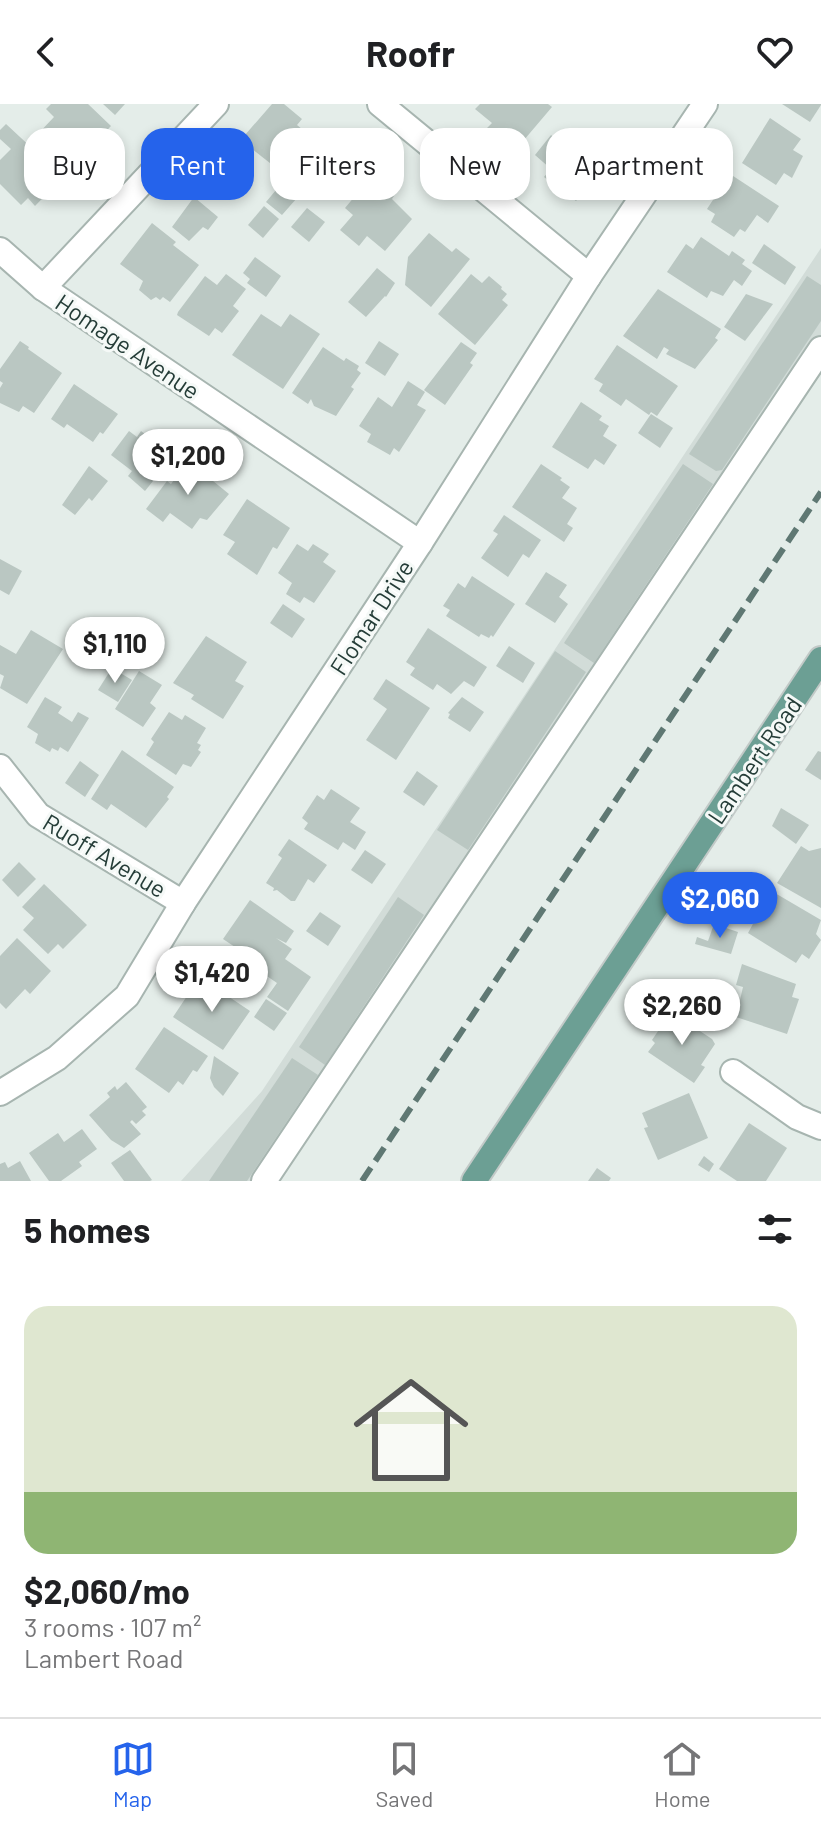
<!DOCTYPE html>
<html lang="en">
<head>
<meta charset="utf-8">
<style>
  :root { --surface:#fff; --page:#f2f2f2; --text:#202124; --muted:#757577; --line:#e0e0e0; --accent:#2563eb }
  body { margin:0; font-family:Barlow,sans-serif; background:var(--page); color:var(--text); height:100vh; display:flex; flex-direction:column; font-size:30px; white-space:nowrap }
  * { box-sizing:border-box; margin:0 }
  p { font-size:26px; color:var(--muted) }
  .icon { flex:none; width:44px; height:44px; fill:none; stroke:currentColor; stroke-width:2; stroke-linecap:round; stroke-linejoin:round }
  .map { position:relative; height:1077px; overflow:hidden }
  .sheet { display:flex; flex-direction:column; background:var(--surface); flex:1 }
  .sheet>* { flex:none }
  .hud { position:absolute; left:24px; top:24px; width:774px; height:72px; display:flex; gap:16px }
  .price { position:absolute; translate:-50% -68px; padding:0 18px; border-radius:28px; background:#fff; color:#222; font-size:26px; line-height:52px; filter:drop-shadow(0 2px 4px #0008) }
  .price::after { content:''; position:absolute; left:50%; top:48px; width:24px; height:18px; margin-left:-12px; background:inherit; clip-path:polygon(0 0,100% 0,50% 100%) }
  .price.on { background:var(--accent); color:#fff }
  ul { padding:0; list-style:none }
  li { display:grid; align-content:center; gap:16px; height:424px; padding:0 24px }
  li+li { border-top:2px solid var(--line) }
  li span { display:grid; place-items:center; height:248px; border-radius:24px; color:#555 }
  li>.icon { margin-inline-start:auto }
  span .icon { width:144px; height:144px; fill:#fffc; stroke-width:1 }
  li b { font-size:34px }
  h2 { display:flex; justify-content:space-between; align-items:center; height:96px; padding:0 24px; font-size:34px }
  .chip { padding:0 28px; border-radius:24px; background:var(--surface); box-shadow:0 4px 12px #0003; font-size:28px; line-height:72px }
  .chip.on { background:var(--accent); color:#fff }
  header { display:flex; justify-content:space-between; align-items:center; height:104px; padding:0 24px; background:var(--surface); font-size:36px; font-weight:700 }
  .dock { display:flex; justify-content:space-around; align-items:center; height:112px; border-top:2px solid var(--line); background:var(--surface); font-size:22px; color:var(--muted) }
  .dock a { display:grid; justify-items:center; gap:4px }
  .dock .on { color:var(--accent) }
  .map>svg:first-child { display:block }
</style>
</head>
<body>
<header><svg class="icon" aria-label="back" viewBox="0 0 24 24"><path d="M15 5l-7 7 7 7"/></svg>Roofr<svg class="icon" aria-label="heart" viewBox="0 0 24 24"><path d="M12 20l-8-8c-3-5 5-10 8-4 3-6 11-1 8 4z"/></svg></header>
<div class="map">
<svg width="821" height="1077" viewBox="0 0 821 1077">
  <rect width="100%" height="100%" fill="#e4ede9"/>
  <path fill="#d2dcd8" d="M 821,144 L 821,261 L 279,1077 L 181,1077 L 262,987 Z"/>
  <g fill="#bac7c2">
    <path d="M 51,0 L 88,0 L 111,22 L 90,44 L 88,41 L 66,60 L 36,32 L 54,13 L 46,5 Z"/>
    <path d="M 103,0 L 125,0 L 115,11 Z"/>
    <path d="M 272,0 L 284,0 L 302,15 L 297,21 L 308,30 L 286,56 L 283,53 L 275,63 L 251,44 L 249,48 L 238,39 Z"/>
    <path d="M 480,0 L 548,0 L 552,3 L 524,36 L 526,37 L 522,42 L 520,40 L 512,50 L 485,26 L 492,19 L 475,5 Z"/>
    <path d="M 782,0 L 821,0 L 821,1 L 810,18 Z"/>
    <path d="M 770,14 L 801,35 L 793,46 L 803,52 L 792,74 L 784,69 L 776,81 L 742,59 Z"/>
    <path d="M 6,20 L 63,73 L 35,102 L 28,94 L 21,101 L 0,80 L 0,56 L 11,45 L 0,35 L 0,26 Z"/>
    <path d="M 322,31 L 357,60 L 334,87 L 328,83 L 317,96 L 304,86 L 282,111 L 266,98 Z"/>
    <path d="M 551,31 L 599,71 L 576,97 L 544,73 L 551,65 L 535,51 Z"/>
    <path d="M 228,52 L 248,68 L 232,87 L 213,71 Z"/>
    <path d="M 730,70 L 779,102 L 768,119 L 757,111 L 745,128 L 740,125 L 734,133 L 711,118 L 715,110 L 707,105 Z"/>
    <path d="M 371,73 L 394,92 L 392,95 L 412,115 L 385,147 L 367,132 L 359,142 L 340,126 L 353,111 L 345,104 Z"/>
    <path d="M 194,93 L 218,113 L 208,126 L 203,123 L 189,137 L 172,123 Z"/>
    <path d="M 264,102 L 279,115 L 263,134 L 248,121 Z"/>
    <path d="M 307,104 L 325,118 L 309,138 L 291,123 Z"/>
    <path d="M 152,119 L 176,138 L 173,141 L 199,161 L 170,198 L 163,193 L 160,196 L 156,193 L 151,196 L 139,186 L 143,177 L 120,160 Z"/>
    <path d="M 429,129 L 452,148 L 456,144 L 470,155 L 431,203 L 405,181 L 408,153 Z"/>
    <path d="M 701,133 L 729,152 L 732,147 L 745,156 L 742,160 L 752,167 L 742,182 L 734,176 L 723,192 L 711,187 L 707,194 L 667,168 L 686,140 L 693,145 Z"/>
    <path d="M 764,140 L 796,163 L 785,181 L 752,159 Z"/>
    <path d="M 255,153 L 281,172 L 266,193 L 247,179 L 250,175 L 243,169 Z"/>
    <path d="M 377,164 L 395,179 L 386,193 L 385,192 L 366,213 L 348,198 Z"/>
    <path d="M 226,170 L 246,185 L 233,202 L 239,207 L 222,229 L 215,224 L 209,232 L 177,211 L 178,208 L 205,172 L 217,181 Z"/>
    <path d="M 471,170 L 482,179 L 489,172 L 502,183 L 501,185 L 507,190 L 502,196 L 508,201 L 475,241 L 438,210 Z"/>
    <path d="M 807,172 L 821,181 L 821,217 L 722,366 L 716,367 L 689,350 Z"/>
    <path d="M 658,185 L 721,225 L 715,234 L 718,236 L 695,265 L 666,250 L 669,246 L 664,243 L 657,255 L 623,232 Z"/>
    <path d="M 746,190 L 773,200 L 745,237 L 724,223 Z"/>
    <path d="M 261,210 L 281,223 L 290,210 L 320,230 L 283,285 L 232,251 Z"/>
    <path d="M 20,237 L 29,243 L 28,245 L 62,269 L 34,309 L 23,302 L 19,308 L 0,299 L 0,284 L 3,279 L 0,277 L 0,265 Z"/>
    <path d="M 379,237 L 399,250 L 385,272 L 365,259 Z"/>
    <path d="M 461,238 L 477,249 L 470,259 L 473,261 L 445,301 L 424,286 Z"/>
    <path d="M 617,241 L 678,282 L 657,312 L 651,308 L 649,311 L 626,295 L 621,302 L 599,287 L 603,280 L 594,275 Z"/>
    <path d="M 323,243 L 344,257 L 346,254 L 359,262 L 357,266 L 361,269 L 351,283 L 354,285 L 336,312 L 314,302 L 311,295 L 308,300 L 292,289 Z"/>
    <path d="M 408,277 L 425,288 L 417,301 L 426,306 L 399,348 L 394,344 L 390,351 L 367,338 L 371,330 L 359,322 L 378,293 L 392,303 Z"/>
    <path d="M 74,280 L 118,310 L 103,330 L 100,328 L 93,338 L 67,320 L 64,324 L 51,315 Z"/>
    <path d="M 581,298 L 602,312 L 599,316 L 609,322 L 603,332 L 617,341 L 604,361 L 595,355 L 588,365 L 552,343 Z"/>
    <path d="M 651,310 L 673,324 L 660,344 L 638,329 Z"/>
    <path d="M 129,327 L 137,333 L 141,327 L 173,352 L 145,387 L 128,372 L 132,367 L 111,351 Z"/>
    <path d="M 188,358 L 207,373 L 209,370 L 215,375 L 213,377 L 229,390 L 207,416 L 200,414 L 192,425 L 170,409 L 163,418 L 146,405 L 167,377 L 171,380 Z"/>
    <path d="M 541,360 L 562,374 L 560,376 L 570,383 L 562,394 L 577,404 L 567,420 L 573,424 L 564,438 L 512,403 Z"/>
    <path d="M 683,360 L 713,380 L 594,559 L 564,539 Z"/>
    <path d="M 89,362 L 108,377 L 92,397 L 89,394 L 75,411 L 62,401 Z"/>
    <path d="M 247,395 L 290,424 L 277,445 L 273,443 L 257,471 L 227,450 L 235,438 L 223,431 Z"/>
    <path d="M 504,411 L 541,436 L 529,454 L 523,450 L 508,473 L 481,454 L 498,430 L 493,427 Z"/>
    <path d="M 297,440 L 308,447 L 313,440 L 329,450 L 323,458 L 336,467 L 314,499 L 304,493 L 300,499 L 286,490 L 292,479 L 278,469 Z"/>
    <path d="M 0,455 L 22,467 L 9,491 L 0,486 Z"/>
    <path d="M 546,468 L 567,481 L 559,493 L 568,500 L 555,519 L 525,500 Z"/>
    <path d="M 472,472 L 515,500 L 493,533 L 491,531 L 489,534 L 481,530 L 479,533 L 446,512 L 450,506 L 443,502 L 458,479 L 465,484 Z"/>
    <path d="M 283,500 L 305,515 L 292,534 L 270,519 Z"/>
    <path d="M 428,524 L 487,563 L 474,583 L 464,577 L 451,590 L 437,580 L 433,586 L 410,571 L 415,564 L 406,558 Z"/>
    <path d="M 31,526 L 63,545 L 27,600 L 0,584 L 4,572 L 0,570 L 0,541 L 16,550 Z"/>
    <path d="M 206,532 L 247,558 L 235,577 L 244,582 L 223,615 L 191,595 L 194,591 L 173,579 Z"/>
    <path d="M 509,542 L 535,559 L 523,579 L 496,562 Z"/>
    <path d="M 555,547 L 586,568 L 468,746 L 437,726 Z"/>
    <path d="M 112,564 L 132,576 L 118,598 L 98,586 Z"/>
    <path d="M 139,567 L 162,581 L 150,599 L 156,604 L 143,623 L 115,605 Z"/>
    <path d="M 386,575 L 430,604 L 396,656 L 366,636 L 387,605 L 373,595 Z"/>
    <path d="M 45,593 L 62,603 L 58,609 L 72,618 L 78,608 L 89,614 L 68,648 L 60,643 L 58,647 L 52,644 L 50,648 L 35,639 L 38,630 L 27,623 Z"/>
    <path d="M 462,593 L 484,608 L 470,628 L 448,614 L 450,610 L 448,609 Z"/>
    <path d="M 169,608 L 182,616 L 185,611 L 206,624 L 197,639 L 201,641 L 198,646 L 201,648 L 191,663 L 183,660 L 176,671 L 146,651 L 154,638 L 151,635 Z"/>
    <path d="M 122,646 L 174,683 L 167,693 L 169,695 L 146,724 L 111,700 L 107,706 L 91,695 Z"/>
    <path d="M 818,647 L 821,648 L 821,676 L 805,666 Z"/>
    <path d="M 80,657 L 99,671 L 85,693 L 65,679 Z"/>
    <path d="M 417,667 L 438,682 L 424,702 L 403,688 Z"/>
    <path d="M 331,685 L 360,704 L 350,718 L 366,728 L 355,746 L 343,738 L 338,746 L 304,725 L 308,719 L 302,714 L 317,691 L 324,696 Z"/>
    <path d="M 781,704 L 809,721 L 796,740 L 772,722 Z"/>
    <path d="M 289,735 L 327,761 L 314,779 L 308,775 L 295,797 L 291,797 L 277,786 L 273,787 L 274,784 L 266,779 L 282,754 L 278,751 Z"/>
    <path d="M 801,742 L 809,747 L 821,744 L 821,804 L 777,779 Z"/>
    <path d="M 365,746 L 386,760 L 372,780 L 351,766 Z"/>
    <path d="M 19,758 L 36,775 L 18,793 L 2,776 Z"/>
    <path d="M 44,780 L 87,821 L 63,845 L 58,840 L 48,850 L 23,826 L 34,814 L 22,803 Z"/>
    <path d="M 763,782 L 821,816 L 816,830 L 821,836 L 809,855 L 802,850 L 796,859 L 748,829 L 754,818 L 745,812 Z"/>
    <path d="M 398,793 L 424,811 L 325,961 L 299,943 Z"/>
    <path d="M 250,796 L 294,827 L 286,839 L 276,834 L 292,845 L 285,855 L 311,873 L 288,907 L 267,893 L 277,879 L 252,862 L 256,857 L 223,835 Z"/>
    <path d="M 320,808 L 341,822 L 328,842 L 306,827 Z"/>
    <path d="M 714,820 L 738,828 L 731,850 L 695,840 L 697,833 L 708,837 Z"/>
    <path d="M 17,834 L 51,867 L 30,890 L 25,885 L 6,905 L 0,899 L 0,852 Z"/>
    <path d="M 742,860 L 796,880 L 792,893 L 799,895 L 787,930 L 736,913 L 743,883 L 736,881 Z"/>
    <path d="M 686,875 L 722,900 L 709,920 L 672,898 Z"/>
    <path d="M 204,876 L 250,907 L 223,946 L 173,913 L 195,880 L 199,883 Z"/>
    <path d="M 266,895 L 287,909 L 274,927 L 254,913 Z"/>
    <path d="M 671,908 L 712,935 L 715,940 L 701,961 L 705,963 L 694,979 L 648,948 L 655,939 L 652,936 Z"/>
    <path d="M 164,923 L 208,952 L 197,968 L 193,966 L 183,981 L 178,977 L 169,989 L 135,965 Z"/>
    <path d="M 214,952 L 239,969 L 223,992 L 214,983 L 210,974 Z"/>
    <path d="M 292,954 L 318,971 L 247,1077 L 209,1077 Z"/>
    <path d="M 126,978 L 147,1003 L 142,1007 L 146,1011 L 136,1020 L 132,1016 L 130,1018 L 141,1030 L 124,1044 L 111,1036 L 89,1011 L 110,993 L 107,989 L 115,982 L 117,986 Z"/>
    <path d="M 689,989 L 708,1034 L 658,1056 L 644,1024 L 648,1023 L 642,1009 Z"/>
    <path d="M 749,1019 L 787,1044 L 766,1077 L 737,1077 L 719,1065 Z"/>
    <path d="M 82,1025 L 97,1045 L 79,1058 L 82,1062 L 61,1077 L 49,1077 L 29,1049 L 58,1029 L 64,1038 Z"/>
    <path d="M 130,1046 L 152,1076 L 150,1077 L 124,1077 L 111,1059 Z"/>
    <path d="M 704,1052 L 714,1060 L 709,1068 L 698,1061 Z"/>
    <path d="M 20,1057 L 31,1077 L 0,1077 L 0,1060 L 5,1058 L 8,1064 Z"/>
    <path d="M 597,1064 L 611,1074 L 609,1077 L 588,1077 Z"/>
  </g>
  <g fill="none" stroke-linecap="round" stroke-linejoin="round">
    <g stroke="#a7b5b0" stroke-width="28">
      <g id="minor">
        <path d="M 380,0 L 589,172"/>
        <path d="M 0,146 L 43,184 L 420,439"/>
        <path d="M 43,184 L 216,0"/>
        <path d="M 0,663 L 38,711 L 183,799"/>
        <path d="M 733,968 L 797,1013 L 821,1023"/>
        <path d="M 0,989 L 57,954 L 127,892 L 183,799 L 420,439 L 589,172 L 705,0"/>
        <path d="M 264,1077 L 821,245"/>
      </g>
    </g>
    <g stroke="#c2c9c7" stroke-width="28">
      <path id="major" d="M 474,1077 L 821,555"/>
    </g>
    <use href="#minor" stroke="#fff" stroke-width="24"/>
    <use href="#major" stroke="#6c9f94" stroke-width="24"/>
    <path stroke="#5f7873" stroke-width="6" stroke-dasharray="16 8" stroke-linecap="butt" d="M 362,1077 L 821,388"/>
  </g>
  <g text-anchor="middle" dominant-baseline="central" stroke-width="6" stroke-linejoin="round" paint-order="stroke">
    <g font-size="24" fill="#253d38" stroke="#f5f9f7">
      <text transform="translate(128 242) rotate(34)">Homage Avenue</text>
      <text transform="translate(371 513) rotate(-57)">Flomar Drive</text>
      <text transform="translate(754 656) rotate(-56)">Lambert Road</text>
      <text transform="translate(105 751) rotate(31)">Ruoff Avenue</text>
    </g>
  </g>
</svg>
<b class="price" style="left:188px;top:393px">$1,200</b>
<b class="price" style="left:115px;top:581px">$1,110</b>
<b class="price on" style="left:720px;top:836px">$2,060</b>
<b class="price" style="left:212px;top:910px">$1,420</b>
<b class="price" style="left:682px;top:943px">$2,260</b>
<div class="hud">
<a class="chip">Buy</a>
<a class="chip on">Rent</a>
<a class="chip">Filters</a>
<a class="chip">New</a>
<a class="chip">Apartment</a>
</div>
</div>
<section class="sheet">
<h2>5 homes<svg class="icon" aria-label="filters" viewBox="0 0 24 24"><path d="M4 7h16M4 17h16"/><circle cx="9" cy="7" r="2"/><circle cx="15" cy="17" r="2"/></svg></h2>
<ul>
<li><span style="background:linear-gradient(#dfe7d0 75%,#8fb573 0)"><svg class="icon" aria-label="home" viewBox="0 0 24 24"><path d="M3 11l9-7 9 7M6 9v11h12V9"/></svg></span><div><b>$2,060/mo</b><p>3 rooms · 107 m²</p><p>Lambert Road</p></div></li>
</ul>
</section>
<nav class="dock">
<a class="on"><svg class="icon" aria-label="map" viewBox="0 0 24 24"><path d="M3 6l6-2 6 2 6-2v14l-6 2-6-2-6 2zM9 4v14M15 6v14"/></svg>Map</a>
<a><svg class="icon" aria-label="saved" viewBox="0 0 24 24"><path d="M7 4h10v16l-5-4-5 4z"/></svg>Saved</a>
<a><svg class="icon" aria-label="home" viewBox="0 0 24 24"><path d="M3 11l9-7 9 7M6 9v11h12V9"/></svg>Home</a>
</nav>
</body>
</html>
